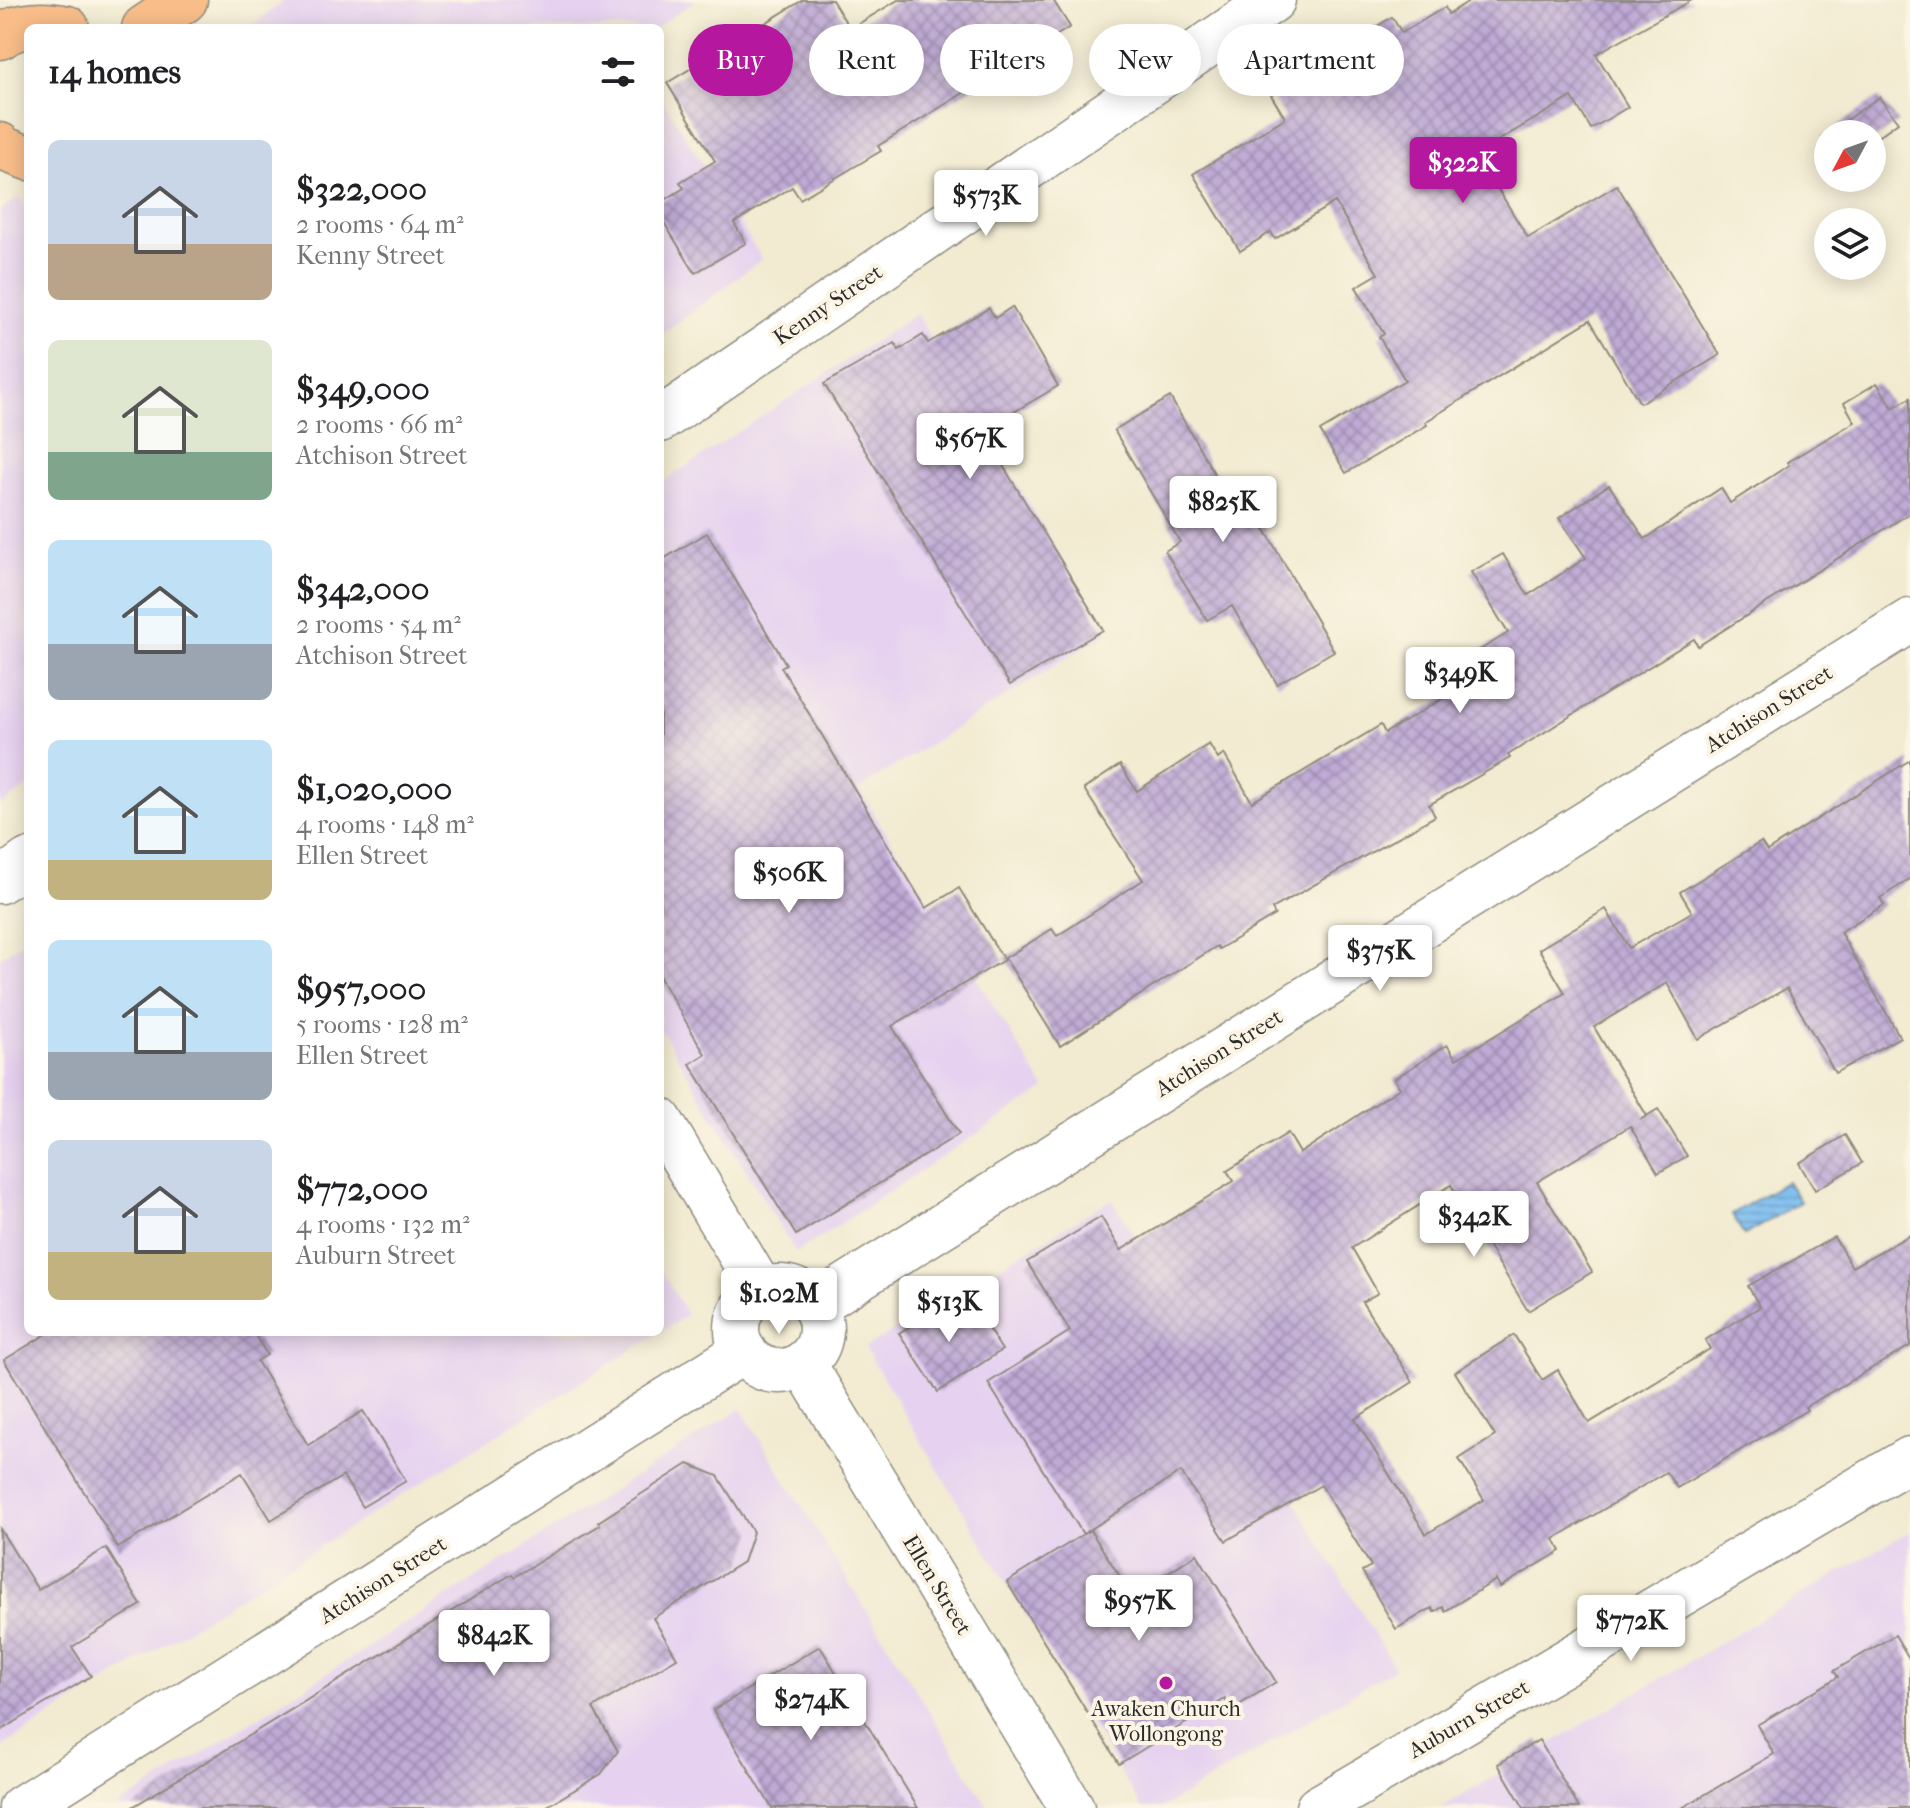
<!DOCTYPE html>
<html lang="en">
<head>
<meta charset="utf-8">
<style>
  :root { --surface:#fff; --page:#f2f2f2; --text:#202124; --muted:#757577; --accent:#b5179e }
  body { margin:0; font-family:"IM FELL French Canon",serif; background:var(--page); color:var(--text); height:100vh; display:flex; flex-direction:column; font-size:30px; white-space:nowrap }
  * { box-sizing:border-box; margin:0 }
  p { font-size:26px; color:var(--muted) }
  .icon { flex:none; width:44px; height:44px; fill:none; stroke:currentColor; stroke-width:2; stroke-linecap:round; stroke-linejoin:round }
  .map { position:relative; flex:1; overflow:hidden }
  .details { position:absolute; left:24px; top:24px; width:640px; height:1312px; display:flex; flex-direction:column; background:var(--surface); border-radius:12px; box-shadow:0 4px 20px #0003 }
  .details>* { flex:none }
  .hud { position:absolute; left:688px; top:24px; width:760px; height:72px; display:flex; gap:16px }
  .needle { width:52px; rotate:229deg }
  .controls { position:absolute; left:1814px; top:120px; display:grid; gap:16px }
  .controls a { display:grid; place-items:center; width:72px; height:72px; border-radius:50%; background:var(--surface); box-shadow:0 4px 20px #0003; font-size:40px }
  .price { position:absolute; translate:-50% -68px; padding:0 18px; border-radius:8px; background:#fff; color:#222; font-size:26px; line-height:52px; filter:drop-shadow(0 2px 4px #0008) }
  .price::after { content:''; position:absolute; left:50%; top:48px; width:24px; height:18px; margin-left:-12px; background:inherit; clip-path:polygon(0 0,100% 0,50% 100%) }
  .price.selected { background:var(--accent); color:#fff }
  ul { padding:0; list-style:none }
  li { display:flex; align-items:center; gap:24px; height:200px; padding:0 24px }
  li span { display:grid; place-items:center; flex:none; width:224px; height:160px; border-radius:12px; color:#555 }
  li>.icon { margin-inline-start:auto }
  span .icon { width:96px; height:96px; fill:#fffc; stroke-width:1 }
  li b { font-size:34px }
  h2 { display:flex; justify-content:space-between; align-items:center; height:96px; padding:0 24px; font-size:34px }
  .tag { padding:0 28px; border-radius:36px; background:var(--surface); box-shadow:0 4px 20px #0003; font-size:28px; line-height:72px }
  .tag.selected { background:var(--accent); color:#fff }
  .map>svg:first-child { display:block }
</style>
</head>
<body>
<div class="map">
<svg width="1910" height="1808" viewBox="0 0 1910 1808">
  <defs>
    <pattern id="water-rules" width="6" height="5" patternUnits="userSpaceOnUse" patternTransform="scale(2)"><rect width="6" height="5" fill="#7abcef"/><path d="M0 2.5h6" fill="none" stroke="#6499c2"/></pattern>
    <pattern id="building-cross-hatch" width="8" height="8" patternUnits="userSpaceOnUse" patternTransform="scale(2)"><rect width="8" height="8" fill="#c0aad6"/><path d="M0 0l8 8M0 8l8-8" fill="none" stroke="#9c8bae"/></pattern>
  </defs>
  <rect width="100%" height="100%" fill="#fcf5e5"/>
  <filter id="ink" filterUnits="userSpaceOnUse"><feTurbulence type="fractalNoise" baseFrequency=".0125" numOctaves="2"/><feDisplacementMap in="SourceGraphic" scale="16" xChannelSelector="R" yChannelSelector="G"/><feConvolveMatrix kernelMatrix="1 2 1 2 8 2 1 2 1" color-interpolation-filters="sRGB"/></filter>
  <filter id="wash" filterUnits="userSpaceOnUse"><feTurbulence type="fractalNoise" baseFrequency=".006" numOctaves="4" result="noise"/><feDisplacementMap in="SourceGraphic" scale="32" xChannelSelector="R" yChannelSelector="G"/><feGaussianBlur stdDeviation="1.8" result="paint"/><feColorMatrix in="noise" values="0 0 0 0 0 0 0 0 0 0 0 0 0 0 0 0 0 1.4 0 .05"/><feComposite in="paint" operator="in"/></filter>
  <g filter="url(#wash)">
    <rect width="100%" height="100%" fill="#f2ebd1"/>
    <g fill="#e6d2f0">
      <path d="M 286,0 L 695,0 L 656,28 L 248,28 Z"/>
      <path d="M 660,96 L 762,259 L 660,336 Z"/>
      <path d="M 19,197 L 28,211 L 28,786 L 0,806 L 0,211 Z"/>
      <path d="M 916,314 L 1106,633 L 859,789 L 1045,1089 L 796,1253 L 660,1028 L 660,484 Z"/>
      <path d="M 28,938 L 28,1332 L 660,1332 L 660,1269 L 687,1315 L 0,1748 L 0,958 Z"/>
      <path d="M 1112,1199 L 1395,1668 L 1162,1808 L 1142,1808 L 865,1348 Z"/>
      <path d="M 741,1409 L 989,1808 L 116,1808 Z"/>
      <path d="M 1910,1531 L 1910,1808 L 1441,1808 Z"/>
    </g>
    <path fill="url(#water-rules)" stroke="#52748d" stroke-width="2" d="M 1787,1181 L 1800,1202 L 1744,1235 L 1732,1214 Z"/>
    <g id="blocks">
      <g fill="url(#building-cross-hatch)">
        <path d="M 803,0 L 832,0 L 850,29 L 898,0 L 1053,0 L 1070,27 L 878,146 L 881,151 L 800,199 L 792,187 L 734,223 L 746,243 L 695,273 L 660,216 L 660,203 L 684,188 L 680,182 L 715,161 L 667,83 Z"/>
        <path d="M 1471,0 L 1692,0 L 1596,54 L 1628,107 L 1591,129 L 1572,97 L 1482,150 L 1490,164 L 1485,168 L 1528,238 L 1617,185 L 1720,355 L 1640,403 L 1590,320 L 1425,422 L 1427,425 L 1346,473 L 1320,431 L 1405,380 L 1379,337 L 1384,334 L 1356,287 L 1378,274 L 1335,202 L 1275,239 L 1271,232 L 1240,251 L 1193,174 L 1285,118 L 1271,95 L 1340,53 L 1338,50 L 1392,17 L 1402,33 L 1445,7 L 1448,14 Z"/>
        <path d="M 1879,97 L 1898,122 L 1872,141 L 1872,134 L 1828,134 L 1828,146 L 1822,137 Z"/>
        <path d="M 1012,307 L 1058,386 L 982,431 L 1103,630 L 1010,685 L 824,384 L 895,343 L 899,350 L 923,335 L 928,343 L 989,308 L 995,318 Z"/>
        <path d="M 1877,383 L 1893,408 L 1910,398 L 1910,513 L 1698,646 L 1694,639 L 1508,755 L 1510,758 L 1429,805 L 1435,816 L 1272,909 L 1275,915 L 1219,949 L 1217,946 L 1060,1046 L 1005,958 L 1052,929 L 1057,936 L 1143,880 L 1084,789 L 1120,765 L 1137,791 L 1209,744 L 1218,759 L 1224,754 L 1252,802 L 1381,725 L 1385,733 L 1476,679 L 1465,659 L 1508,633 L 1471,572 L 1503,554 L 1528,595 L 1586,558 L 1559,518 L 1609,485 L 1645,539 L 1721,488 L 1730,503 L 1789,465 L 1787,462 L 1855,422 L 1844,403 Z"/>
        <path d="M 1170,397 L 1229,499 L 1243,491 L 1334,651 L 1277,684 L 1232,606 L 1207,620 L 1165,551 L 1180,542 L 1114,430 Z"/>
        <path d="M 707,533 L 786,664 L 781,667 L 926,908 L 959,888 L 1004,960 L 892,1026 L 959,1134 L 796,1235 L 690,1064 L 705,1054 L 660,978 L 660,561 Z"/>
        <path d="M 1910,760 L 1910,879 L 1880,898 L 1884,905 L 1840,932 L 1900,1037 L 1835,1073 L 1787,988 L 1698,1039 L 1667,983 L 1594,1027 L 1647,1116 L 1640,1120 L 1658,1109 L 1687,1156 L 1658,1173 L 1630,1126 L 1537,1182 L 1592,1272 L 1528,1311 L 1451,1185 L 1352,1248 L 1378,1293 L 1362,1302 L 1413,1382 L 1355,1419 L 1426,1534 L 1484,1500 L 1459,1459 L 1495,1436 L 1455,1372 L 1514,1335 L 1542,1380 L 1558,1370 L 1589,1423 L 1710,1349 L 1705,1340 L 1760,1307 L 1748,1286 L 1834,1237 L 1852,1267 L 1910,1235 L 1910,1346 L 1805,1407 L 1807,1410 L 1677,1488 L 1666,1472 L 1554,1539 L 1561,1551 L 1500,1587 L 1496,1580 L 1445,1611 L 1443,1607 L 1434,1612 L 1432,1608 L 1396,1629 L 1362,1571 L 1371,1566 L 1321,1485 L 1226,1541 L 1181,1472 L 1083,1534 L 988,1383 L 1070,1331 L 1027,1262 L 1101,1217 L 1121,1250 L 1234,1181 L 1227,1171 L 1288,1133 L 1300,1153 L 1400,1088 L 1394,1079 L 1447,1045 L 1456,1059 L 1565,993 L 1539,949 L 1606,909 L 1629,948 L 1692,912 L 1680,892 L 1761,842 L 1767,851 Z"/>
        <path d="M 1845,1135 L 1862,1163 L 1815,1190 L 1799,1163 Z"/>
        <path d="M 952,1299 L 969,1324 L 980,1316 L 1002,1350 L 938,1392 L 899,1333 Z"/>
        <path d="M 50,1332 L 253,1332 L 267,1355 L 257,1361 L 308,1445 L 363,1411 L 406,1481 L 362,1507 L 343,1476 L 271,1520 L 242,1473 L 118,1548 L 4,1360 Z"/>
        <path d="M 688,1464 L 718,1476 L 753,1532 L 743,1562 L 653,1618 L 677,1658 L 593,1708 L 618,1751 L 601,1774 L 544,1808 L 131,1808 L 512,1574 L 514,1577 L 600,1525 L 598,1522 Z"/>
        <path d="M 0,1529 L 38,1590 L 106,1548 L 141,1605 L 72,1647 L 91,1676 L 0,1731 Z"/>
        <path d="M 1090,1530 L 1132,1595 L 1197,1554 L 1276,1682 L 1231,1710 L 1225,1699 L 1119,1764 L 1007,1582 Z"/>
        <path d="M 1895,1635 L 1910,1660 L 1910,1808 L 1682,1808 L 1774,1754 L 1757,1725 L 1838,1677 L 1834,1671 Z"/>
        <path d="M 820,1646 L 874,1736 L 918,1808 L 772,1808 L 713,1710 Z"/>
        <path d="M 1539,1740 L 1579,1808 L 1524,1808 L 1498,1764 Z"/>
      </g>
    </g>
  </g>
  <g filter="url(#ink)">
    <use href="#blocks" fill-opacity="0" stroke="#8e8b7e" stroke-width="2"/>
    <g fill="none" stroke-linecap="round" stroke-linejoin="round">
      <g stroke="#8e8b7e" stroke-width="47">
        <g id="minor">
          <path d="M 660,420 L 1273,0"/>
          <path d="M 0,881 L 28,861"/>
          <path d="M 660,1120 L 762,1291"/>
          <circle cx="779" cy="1329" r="42"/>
          <path d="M 814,1306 L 1910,621"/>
          <path d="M 803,1363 L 1072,1808"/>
          <path d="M 21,1808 L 744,1351"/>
          <path d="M 1318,1808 L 1910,1459"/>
        </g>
      </g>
      <g stroke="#8e8b7e" stroke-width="47">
        <g id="major">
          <path d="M 144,28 L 185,0"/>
          <path d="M 0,37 C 19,23 45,23 67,28"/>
          <path d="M 0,145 L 4,149 L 28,158"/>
        </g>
      </g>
      <use href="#minor" stroke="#fff" stroke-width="44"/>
      <use href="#major" stroke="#f8bd89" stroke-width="44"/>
    </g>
  </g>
  <circle fill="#b5179e" stroke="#fcf5e5" stroke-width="3" cx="1166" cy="1683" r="8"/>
  <g text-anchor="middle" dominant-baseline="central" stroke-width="8" stroke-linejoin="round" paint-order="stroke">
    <g font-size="22" fill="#2b2b2b" stroke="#fcf5e5">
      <text transform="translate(828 305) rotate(-34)">Kenny Street</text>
      <text transform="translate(1769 709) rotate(-32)">Atchison Street</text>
      <text transform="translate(1219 1053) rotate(-32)">Atchison Street</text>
      <text transform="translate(383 1580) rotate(-32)">Atchison Street</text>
      <text transform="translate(937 1585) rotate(59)">Ellen Street</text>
      <text transform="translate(1469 1719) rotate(-30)">Auburn Street</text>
    </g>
    <g font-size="22" fill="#2b2b2b" stroke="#fcf5e5">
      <text x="1166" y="1709">Awaken Church<tspan x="1166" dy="25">Wollongong</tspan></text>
    </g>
  </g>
</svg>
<div class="controls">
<a><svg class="needle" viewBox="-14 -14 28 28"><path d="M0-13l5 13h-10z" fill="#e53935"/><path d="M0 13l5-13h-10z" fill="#757577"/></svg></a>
<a><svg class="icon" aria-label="layers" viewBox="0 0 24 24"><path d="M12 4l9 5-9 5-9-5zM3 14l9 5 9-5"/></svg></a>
</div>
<b class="price selected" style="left:1463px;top:205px">$322K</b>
<b class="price" style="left:986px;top:238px">$573K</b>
<b class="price" style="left:970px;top:481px">$567K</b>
<b class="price" style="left:1223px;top:544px">$825K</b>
<b class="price" style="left:1460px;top:715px">$349K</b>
<b class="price" style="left:789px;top:915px">$506K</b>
<b class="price" style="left:1380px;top:993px">$375K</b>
<b class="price" style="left:1474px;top:1259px">$342K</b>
<b class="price" style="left:779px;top:1336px">$1.02M</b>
<b class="price" style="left:949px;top:1344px">$513K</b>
<b class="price" style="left:1139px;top:1643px">$957K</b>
<b class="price" style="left:1631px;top:1663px">$772K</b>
<b class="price" style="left:494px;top:1678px">$842K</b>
<b class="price" style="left:811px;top:1742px">$274K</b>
<div class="hud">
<a class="tag selected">Buy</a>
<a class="tag">Rent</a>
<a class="tag">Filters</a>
<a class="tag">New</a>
<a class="tag">Apartment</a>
</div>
<section class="details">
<h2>14 homes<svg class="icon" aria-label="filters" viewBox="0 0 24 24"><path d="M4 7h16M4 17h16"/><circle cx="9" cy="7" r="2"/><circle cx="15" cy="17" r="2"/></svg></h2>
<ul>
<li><span style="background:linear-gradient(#c9d6e8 65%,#b9a48a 0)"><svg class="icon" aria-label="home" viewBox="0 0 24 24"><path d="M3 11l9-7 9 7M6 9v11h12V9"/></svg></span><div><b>$322,000</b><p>2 rooms · 64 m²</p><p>Kenny Street</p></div></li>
<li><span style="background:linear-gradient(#dfe7d0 70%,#7fa58c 0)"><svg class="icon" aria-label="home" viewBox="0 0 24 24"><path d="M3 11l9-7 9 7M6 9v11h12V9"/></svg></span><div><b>$349,000</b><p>2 rooms · 66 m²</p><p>Atchison Street</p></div></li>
<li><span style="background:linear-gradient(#bfe0f5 65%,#9aa5b1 0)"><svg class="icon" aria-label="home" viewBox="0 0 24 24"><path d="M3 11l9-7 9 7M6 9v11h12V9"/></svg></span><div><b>$342,000</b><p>2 rooms · 54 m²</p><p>Atchison Street</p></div></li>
<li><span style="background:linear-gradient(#bfe0f5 75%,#c2b280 0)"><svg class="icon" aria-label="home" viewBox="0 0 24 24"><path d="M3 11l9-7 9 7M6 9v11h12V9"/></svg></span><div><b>$1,020,000</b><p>4 rooms · 148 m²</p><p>Ellen Street</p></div></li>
<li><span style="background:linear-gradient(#bfe0f5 70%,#9aa5b1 0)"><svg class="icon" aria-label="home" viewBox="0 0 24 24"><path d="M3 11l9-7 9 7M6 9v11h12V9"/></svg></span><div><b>$957,000</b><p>5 rooms · 128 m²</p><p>Ellen Street</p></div></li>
<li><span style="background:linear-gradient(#c9d6e8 70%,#c2b280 0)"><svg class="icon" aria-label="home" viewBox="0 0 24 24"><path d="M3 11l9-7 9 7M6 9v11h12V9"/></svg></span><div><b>$772,000</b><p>4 rooms · 132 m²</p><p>Auburn Street</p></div></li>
</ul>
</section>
</div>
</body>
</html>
